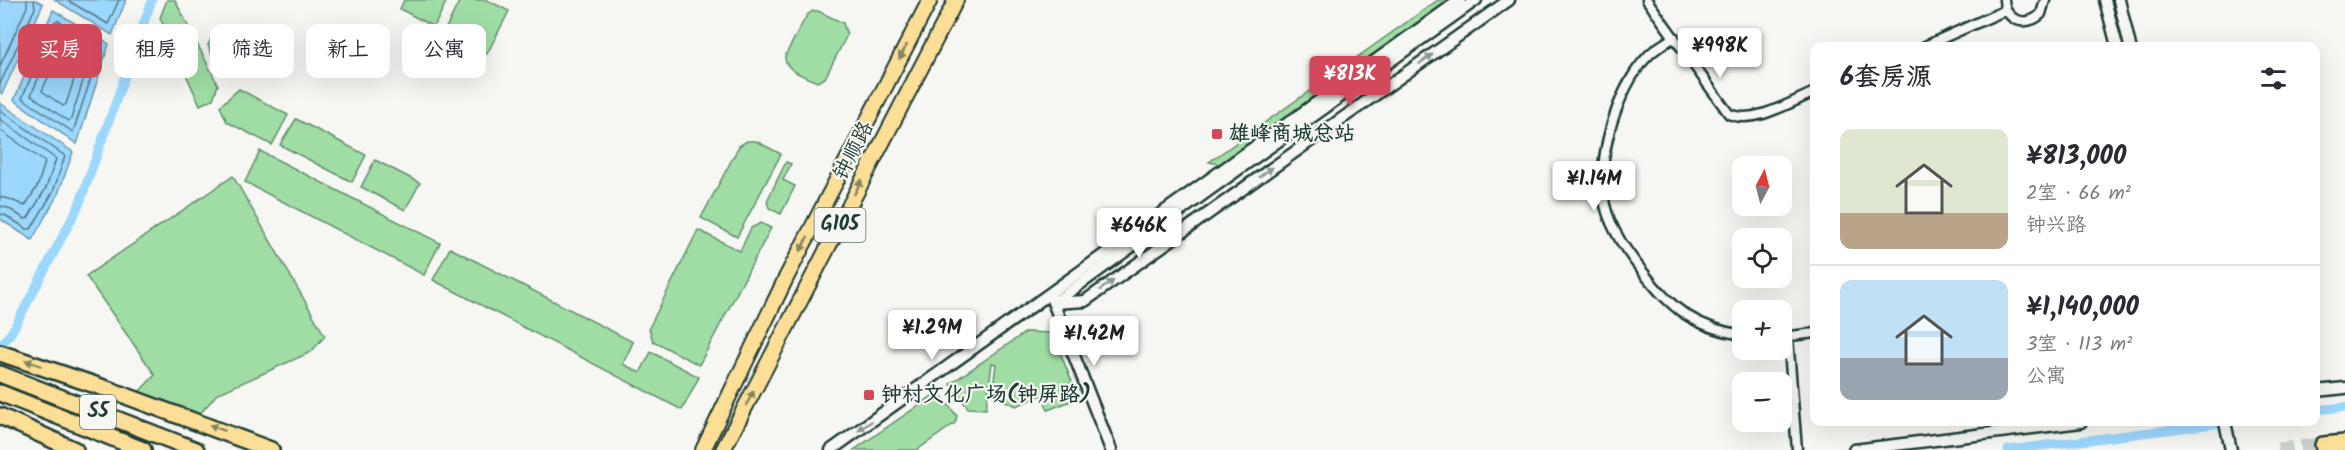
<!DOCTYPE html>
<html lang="zh">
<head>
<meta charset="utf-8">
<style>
  :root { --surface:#fff; --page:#f7f7f7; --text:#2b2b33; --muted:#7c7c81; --line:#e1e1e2; --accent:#d1495b }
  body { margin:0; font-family:Kalam,"LXGW WenKai TC",sans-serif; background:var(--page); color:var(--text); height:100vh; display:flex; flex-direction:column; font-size:22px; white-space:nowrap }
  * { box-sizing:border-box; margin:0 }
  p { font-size:20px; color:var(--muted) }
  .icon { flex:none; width:33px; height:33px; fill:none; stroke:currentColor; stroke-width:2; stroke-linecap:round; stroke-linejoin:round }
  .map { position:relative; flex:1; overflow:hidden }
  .side { position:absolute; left:1810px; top:42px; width:510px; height:384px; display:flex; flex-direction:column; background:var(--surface); border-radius:12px; box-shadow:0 6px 24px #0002 }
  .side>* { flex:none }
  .guide { position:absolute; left:18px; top:24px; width:570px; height:54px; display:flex; gap:12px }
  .needle { width:39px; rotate:7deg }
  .tools { position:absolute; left:1732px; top:156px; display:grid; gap:12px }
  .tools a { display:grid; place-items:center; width:60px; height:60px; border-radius:12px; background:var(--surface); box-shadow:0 6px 24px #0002; font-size:30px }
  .price { position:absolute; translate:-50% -51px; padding:0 14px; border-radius:6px; background:#fff; color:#222; font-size:20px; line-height:39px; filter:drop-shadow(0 2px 3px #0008) }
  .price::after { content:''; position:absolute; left:50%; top:36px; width:18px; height:14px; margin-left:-9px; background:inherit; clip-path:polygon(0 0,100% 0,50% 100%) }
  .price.current { background:var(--accent); color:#fff }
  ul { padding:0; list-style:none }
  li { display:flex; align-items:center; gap:18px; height:150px; padding:0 30px }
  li+li { border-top:2px solid var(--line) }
  li span { display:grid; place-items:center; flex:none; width:168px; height:120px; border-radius:12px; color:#555 }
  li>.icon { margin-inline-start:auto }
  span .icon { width:72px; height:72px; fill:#fffc; stroke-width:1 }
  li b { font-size:26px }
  h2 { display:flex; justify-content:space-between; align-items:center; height:72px; padding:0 30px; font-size:26px }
  .tag { padding:0 21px; border-radius:12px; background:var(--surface); box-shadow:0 6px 24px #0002; font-size:21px; line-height:54px }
  .tag.current { background:var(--accent); color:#fff }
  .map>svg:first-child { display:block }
</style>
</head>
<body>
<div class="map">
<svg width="2345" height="450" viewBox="0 0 2345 450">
  <rect width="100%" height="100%" fill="#f6f6f2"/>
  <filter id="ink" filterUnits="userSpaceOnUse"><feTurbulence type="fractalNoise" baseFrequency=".0167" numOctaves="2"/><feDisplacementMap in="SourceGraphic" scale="12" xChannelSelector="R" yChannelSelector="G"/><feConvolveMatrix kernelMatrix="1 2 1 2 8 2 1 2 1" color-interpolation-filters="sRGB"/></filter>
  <g filter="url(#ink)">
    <g fill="#a0dda5" stroke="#608d6c" stroke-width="1.5">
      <path d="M 167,0 L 175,0 L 218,85 L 213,99 L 200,105 L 160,18 Z"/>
      <path d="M 404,0 L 447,0 L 434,27 L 400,9 Z"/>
      <path d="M 460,0 L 487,0 L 509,11 L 487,54 L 444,32 Z"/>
      <path d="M 1438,0 L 1452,0 L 1220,164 L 1209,162 Z"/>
      <path d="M 813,11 L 818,11 L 843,23 L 847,35 L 825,78 L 817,82 C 805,76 784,71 785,56 L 807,15 Z"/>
      <path d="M 212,37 L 235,50 L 224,73 L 218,69 L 208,45 Z"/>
      <path d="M 239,89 L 288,115 L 272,145 L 227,122 L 220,106 Z"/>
      <path d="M 296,119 L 366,155 L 352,182 L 280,145 Z"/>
      <path d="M 747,141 L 756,141 L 781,154 L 737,237 L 701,218 L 739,146 Z"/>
      <path d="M 260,151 L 440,243 L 424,275 L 245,182 Z"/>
      <path d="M 375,160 L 420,183 L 405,210 L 361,187 Z"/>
      <path d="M 786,162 L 791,164 L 783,180 L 795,186 L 781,214 L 769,208 L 767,201 Z"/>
      <path d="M 233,176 L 325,336 L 311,352 L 217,394 L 198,416 L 138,393 L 155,375 L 86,276 Z"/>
      <path d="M 761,223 L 771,228 L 699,365 L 653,341 L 649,328 L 698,230 L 740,251 L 751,228 Z"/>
      <path d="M 450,248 L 633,342 L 623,364 L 640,373 L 651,352 L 699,377 L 682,410 L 433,280 Z"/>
      <path d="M 1026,332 L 1052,333 L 1072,382 L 1067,385 L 1073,400 L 1048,410 L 1042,395 L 1016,406 L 992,395 L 996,364 L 992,363 L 986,409 L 968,408 L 950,384 Z"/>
      <path d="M 938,392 L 957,416 L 955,423 L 917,450 L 854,450 Z"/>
    </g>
    <g fill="#9cd7fd" stroke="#6a99ad" stroke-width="1.5">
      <path d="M 0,0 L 36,0 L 43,4 L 2,94 L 0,92 Z"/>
      <path d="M 55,0 L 126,0 L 112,35 Z"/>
      <path d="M 53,10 L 109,44 L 77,144 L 14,100 Z"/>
      <path d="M 0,103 L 73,152 L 58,194 L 32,240 L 0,219 Z"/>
    </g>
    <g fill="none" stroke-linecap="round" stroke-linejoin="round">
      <g stroke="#517b84" stroke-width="1.5">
        <path d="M 67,0 L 108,24 L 119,0"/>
        <path d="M 55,21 L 59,21 L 101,48 L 73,132 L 22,98 Z"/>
        <path d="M 62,31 L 92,52 L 71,119 L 68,121 L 31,95 L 58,33 Z"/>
        <path d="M 66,44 L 82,56 L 66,104 L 63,106 L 42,91 L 62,46 Z"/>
        <path d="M 0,66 L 27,7 L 27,0"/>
        <path d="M 0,84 L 35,8 L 34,0"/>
        <path d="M 0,110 L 65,156 L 53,192 L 31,229 L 27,229 L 5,215 L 0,214"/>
        <path d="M 0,119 L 56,159 L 46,188 L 28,218 L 25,219 L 8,208 L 0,206"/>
        <path d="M 0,130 L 45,162 L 38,185 L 25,206 L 9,199 L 0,197"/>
      </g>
      <g stroke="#9cd7fd" stroke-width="9">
        <path d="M 0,347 L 13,330 L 79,205 L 152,0"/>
        <path d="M 2316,410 L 2345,407"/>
        <path d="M 2008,450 L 2230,422"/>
      </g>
      <path stroke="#cbd1cc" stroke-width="15" stroke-dasharray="15 8" stroke-linecap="butt" d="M 2278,450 L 2323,445"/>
      <g stroke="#1f3d34" stroke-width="13">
        <g id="minor">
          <path d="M 1647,0 L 1729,114 C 1755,125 1790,102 1815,92"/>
          <path d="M 2004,0 C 2005,21 2026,28 2041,14 L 2045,0"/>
          <path d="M 1674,37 C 1666,43 1655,48 1648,56 C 1617,87 1595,162 1605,205 C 1611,230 1627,252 1643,272 C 1671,309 1696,328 1743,335"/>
          <path d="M 1925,46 L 2006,10"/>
          <path d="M 1782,337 L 1815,333"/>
          <path d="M 1788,337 L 1797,450"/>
        </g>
      </g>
      <g stroke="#1f3d34" stroke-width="15">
        <g id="tertiary">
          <path d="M 2105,0 L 2117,46"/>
          <path d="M 2119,0 L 2130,46"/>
          <path d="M 1051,297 L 1111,450"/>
        </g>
      </g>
      <g stroke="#1f3d34" stroke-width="15">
        <g id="secondary">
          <path d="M 1054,303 L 1085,301 L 1509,0"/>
          <path d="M 1054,303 L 1208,191 L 1476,0"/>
          <path d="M 2316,391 L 2345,388"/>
          <path d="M 2225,422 L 2231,450"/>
          <path d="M 831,450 L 1460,0"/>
          <path d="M 1854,450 L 2081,422"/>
        </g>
      </g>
      <g stroke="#1f3d34" stroke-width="18">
        <g id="trunk">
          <path d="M 703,450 L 786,278 L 930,0"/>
          <path d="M 723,450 L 956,0"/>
        </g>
      </g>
      <g stroke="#1f3d34" stroke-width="20">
        <g id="motorway">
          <path d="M 0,353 L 110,390 L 271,450"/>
          <path d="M 0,374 L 196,450"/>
          <path d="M 0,393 L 143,450"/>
          <path d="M 0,416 L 75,450"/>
          <path d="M 2323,445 L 2345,443"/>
        </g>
      </g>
      <use href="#minor" stroke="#f6f6f2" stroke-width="8"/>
      <use href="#tertiary" stroke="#f6f6f2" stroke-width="10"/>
      <use href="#secondary" stroke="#f6f6f2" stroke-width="10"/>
      <use href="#trunk" stroke="#fcde96" stroke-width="14"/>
      <use href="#motorway" stroke="#fcde96" stroke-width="15"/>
    </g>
    <defs><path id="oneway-solid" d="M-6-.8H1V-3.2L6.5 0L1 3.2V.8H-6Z" transform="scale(1.5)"/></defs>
    <g fill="#828560">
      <use href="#oneway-solid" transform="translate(903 52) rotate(118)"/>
      <use href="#oneway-solid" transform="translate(858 187) rotate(-63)"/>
      <use href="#oneway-solid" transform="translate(804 244) rotate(117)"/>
      <use href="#oneway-solid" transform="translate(33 363) rotate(-162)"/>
      <use href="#oneway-solid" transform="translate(750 398) rotate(-62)"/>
      <use href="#oneway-solid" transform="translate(217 428) rotate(-160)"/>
    </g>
    <g fill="#8a9a93">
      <use href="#oneway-solid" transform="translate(1426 59) rotate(-35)"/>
      <use href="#oneway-solid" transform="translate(1266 172) rotate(-35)"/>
      <use href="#oneway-solid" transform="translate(1107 285) rotate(-35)"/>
      <use href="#oneway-solid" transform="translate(865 426) rotate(145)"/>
    </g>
  </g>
  <g fill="#d1495b" stroke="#f6f6f2" stroke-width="2">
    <rect x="1211" y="128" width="12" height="12" rx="3"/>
    <rect x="863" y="389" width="12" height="12" rx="3"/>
  </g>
  <g text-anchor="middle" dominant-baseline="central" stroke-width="4.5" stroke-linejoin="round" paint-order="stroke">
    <g fill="#f6f6f2" stroke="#60746d" stroke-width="1.5">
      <rect x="814.5" y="208" width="51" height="34" rx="4.5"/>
      <rect x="80" y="395" width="36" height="34" rx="4.5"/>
    </g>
    <g font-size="20" font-weight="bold" fill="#1f3d34">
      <text x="840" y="225">G105</text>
      <text x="98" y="412">S5</text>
    </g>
    <g font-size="21" font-weight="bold" fill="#1f3d34" stroke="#f6f6f2" text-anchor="start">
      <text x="1229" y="134">雄峰商城总站</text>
      <text x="881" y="395">钟村文化广场(钟屏路)</text>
    </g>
    <g font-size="21" fill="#1f3d34" stroke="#f6f6f2">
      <text transform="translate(854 151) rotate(-63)">钟顺路</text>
    </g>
  </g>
</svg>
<div class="tools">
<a><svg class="needle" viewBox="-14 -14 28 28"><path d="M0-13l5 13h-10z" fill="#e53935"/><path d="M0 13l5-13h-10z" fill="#7c7c81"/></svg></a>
<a><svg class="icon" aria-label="locate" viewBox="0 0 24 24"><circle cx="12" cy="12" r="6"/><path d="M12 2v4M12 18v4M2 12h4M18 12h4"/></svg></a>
<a>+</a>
<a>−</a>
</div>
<b class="price" style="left:1720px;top:79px">¥998K</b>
<b class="price current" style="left:1350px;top:107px">¥813K</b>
<b class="price" style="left:1594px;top:212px">¥1.14M</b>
<b class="price" style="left:1139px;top:259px">¥646K</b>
<b class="price" style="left:932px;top:361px">¥1.29M</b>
<b class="price" style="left:1094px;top:367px">¥1.42M</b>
<div class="guide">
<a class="tag current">买房</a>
<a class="tag">租房</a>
<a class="tag">筛选</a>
<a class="tag">新上</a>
<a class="tag">公寓</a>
</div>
<section class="side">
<h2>6套房源<svg class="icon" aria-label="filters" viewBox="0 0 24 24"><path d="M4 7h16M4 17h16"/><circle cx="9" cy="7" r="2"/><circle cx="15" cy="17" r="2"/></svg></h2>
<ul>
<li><span style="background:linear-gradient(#dfe7d0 70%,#b9a48a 0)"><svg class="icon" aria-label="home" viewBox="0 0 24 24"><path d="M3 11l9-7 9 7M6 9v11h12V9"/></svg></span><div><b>¥813,000</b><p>2室 · 66 m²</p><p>钟兴路</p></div></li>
<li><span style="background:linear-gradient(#bfe0f5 65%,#9aa5b1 0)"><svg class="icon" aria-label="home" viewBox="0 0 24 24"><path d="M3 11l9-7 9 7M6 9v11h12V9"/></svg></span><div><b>¥1,140,000</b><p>3室 · 113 m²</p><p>公寓</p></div></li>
</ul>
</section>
</div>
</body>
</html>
